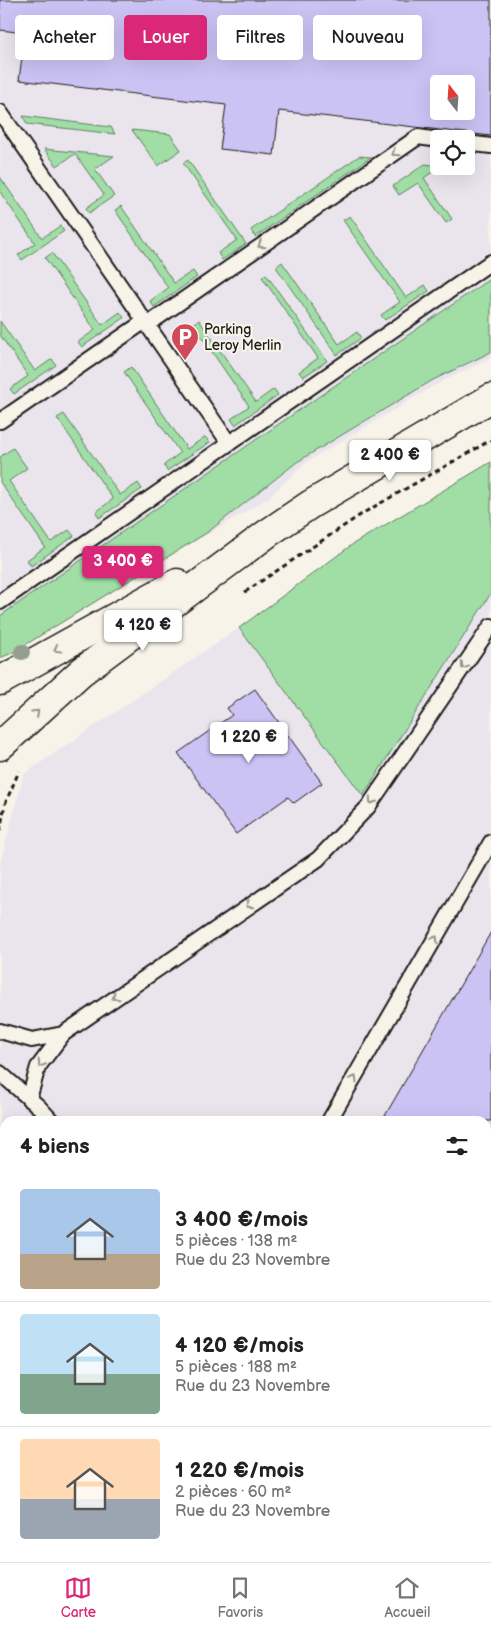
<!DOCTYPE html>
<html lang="fr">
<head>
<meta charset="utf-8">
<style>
  :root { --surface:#fff; --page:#f2f2f2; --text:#202124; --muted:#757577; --line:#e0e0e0; --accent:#db2777 }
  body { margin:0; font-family:"Balsamiq Sans",sans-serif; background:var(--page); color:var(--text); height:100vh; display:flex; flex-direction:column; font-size:19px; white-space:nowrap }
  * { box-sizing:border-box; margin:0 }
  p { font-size:16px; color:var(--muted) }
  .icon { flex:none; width:28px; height:28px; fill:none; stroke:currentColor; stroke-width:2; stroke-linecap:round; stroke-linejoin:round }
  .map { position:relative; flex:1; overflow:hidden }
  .side { position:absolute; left:0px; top:1116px; width:491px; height:446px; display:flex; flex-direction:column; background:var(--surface); border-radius:15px 15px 0 0; box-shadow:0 5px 20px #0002 }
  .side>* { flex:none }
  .guide { position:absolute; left:15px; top:15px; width:461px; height:45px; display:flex; gap:10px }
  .needle { width:32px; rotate:343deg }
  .fabs { position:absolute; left:430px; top:75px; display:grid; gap:10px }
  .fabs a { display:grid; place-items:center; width:45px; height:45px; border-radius:5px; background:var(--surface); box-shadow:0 5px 20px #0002; font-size:25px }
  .price { position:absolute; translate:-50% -42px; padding:0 11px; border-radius:5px; background:#fff; color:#222; font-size:16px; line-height:32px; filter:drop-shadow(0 1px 2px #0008) }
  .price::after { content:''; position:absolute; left:50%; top:30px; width:15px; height:11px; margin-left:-8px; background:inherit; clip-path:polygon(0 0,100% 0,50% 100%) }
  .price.active { background:var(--accent); color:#fff }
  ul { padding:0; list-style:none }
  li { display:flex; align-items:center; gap:15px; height:125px; padding:0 20px }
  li+li { border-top:1px solid var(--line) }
  li span { display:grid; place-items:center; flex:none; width:140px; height:100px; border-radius:5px; color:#555 }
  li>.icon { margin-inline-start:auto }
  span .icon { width:60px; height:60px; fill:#fffc; stroke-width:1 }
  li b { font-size:21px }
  h2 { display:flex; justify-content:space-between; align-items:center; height:60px; padding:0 20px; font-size:21px }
  .tag { padding:0 18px; border-radius:5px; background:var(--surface); box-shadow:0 5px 20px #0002; font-size:18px; line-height:45px }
  .tag.active { background:var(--accent); color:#fff }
  .dock { display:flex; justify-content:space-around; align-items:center; height:70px; border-top:1px solid var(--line); background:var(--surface); font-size:14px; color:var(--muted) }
  .dock a { display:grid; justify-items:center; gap:2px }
  .dock .active { color:var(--accent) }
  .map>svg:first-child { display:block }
</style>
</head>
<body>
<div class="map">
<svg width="491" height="1562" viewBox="0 0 491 1562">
  <rect width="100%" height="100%" fill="#f7f3e8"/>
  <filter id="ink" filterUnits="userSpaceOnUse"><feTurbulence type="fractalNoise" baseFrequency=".02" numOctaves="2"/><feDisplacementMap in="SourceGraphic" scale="10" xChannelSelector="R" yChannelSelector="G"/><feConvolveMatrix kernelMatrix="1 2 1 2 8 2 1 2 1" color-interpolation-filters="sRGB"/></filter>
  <g filter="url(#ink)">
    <g fill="#eae5ec" fill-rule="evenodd">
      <path d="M 0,0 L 491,0 L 491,358 L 437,384 L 305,463 L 267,499 L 0,657 ZM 439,84 L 466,84 L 466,111 L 439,111 ZM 439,139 L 466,139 L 466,166 L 439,166 Z"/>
      <path d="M 491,593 L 491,1506 L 486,1512 L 486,1121 L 5,1121 L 5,1558 L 448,1558 L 444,1562 L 0,1562 L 0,863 L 24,774 L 239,628 L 363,796 Z"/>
    </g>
    <g fill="#a0dea6" stroke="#5e7d61">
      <path d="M 23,116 L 111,127 L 115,134 L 27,124 Z"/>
      <path d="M 132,130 L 170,134 L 181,150 L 158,166 Z"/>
      <path d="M 44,149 L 114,156 L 95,169 L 114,196 L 89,213 L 86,208 L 104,195 L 75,154 L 57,166 Z"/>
      <path d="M 359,156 L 371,157 L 255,237 L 251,230 Z"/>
      <path d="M 188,160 L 246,244 L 222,260 L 218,253 L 237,240 L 183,163 Z"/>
      <path d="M 425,164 L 441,166 L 424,178 L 452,219 L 446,223 L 418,183 L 399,195 L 393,186 Z"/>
      <path d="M 0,177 L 42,238 L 60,226 L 64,231 L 22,260 L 18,255 L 35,243 L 0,192 Z"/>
      <path d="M 121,206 L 174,283 L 193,271 L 197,277 L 154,307 L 150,301 L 168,288 L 115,210 Z"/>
      <path d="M 350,216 L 406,298 L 425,285 L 429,291 L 385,320 L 381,315 L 400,302 L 343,220 Z"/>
      <path d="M 52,253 L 102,325 L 120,312 L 124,318 L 82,347 L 78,342 L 95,330 L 45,258 Z"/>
      <path d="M 282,262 L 339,344 L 357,332 L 361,338 L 337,355 L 276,267 Z"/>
      <path d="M 266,274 L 327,361 L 303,377 L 299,372 L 318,358 L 262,277 Z"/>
      <path d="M 491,278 L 491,352 L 433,380 L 297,462 L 208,532 L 12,653 L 0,658 L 0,616 Z"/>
      <path d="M 199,320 L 256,402 L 274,389 L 278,395 L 235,425 L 231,419 L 249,406 L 193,324 Z"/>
      <path d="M 0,321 L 35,371 L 52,359 L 56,365 L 14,394 L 10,389 L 28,376 L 0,335 Z"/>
      <path d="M 131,367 L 187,449 L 205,437 L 210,442 L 167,471 L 164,465 L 180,453 L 124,372 Z"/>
      <path d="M 64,414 L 120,495 L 138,483 L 142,489 L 99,518 L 96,512 L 113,499 L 57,418 Z"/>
      <path d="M 13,448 L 27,468 L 9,481 L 51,542 L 69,530 L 74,536 L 31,566 L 27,560 L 45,547 L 0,482 L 0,457 Z"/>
      <path d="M 491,462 L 491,593 L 363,796 L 239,628 L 353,544 Z"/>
    </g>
    <g fill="#ccc3f5" stroke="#1c1c1c" fill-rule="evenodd">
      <path d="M 0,0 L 491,0 L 491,136 L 279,111 L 274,155 L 220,149 L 226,105 L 19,80 L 25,33 L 0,30 ZM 439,84 L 466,84 L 466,111 L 439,111 Z"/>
      <path d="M 255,689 L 322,783 L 294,803 L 288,797 L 236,834 L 178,753 L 232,715 L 227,708 Z"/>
      <path d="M 491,932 L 491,1121 L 382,1121 Z"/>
    </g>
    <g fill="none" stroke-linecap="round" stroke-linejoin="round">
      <g stroke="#1c1c1c" stroke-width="18">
        <g id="lane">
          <path d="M 0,112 L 229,443"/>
          <path d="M 466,143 L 491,146"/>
          <path d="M 147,325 L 418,137 L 439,140"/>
          <path d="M 0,421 L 145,321"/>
          <path d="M 0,602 L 491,262"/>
          <path d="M 0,1031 L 32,1040 L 63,1034 L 318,859 L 368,807 L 491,626"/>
          <path d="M 0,1073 L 39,1107 L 52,1121"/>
          <path d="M 29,1099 L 38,1067 L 63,1034"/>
          <path d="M 329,1121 L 491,842"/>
          <path d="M 327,1562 L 333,1558"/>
        </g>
      </g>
      <g stroke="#1c1c1c" stroke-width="31">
        <g id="secondary">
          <path d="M 0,681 L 177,583"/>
          <path d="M 0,746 L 81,672 L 268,533 L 311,504 L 491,398"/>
        </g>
      </g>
      <g stroke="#1c1c1c" stroke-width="3" stroke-dasharray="5 4" stroke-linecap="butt">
        <path d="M 245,592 L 365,512 L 491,440"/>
        <path d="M 0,831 L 5,804 L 19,771"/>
      </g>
      <use href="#lane" stroke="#f7f3e8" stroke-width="14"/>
      <use href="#secondary" stroke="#f7f3e8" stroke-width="28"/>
    </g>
    <circle fill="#959d8e" cx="22" cy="652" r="8"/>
    <defs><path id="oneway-chevron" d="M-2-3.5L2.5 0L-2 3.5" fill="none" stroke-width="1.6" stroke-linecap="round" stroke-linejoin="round" transform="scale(1.25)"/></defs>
    <g stroke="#94928c">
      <use href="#oneway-chevron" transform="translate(395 153) rotate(146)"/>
      <use href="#oneway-chevron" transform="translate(261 245) rotate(146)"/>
      <use href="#oneway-chevron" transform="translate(57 649) rotate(151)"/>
      <use href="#oneway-chevron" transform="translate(464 666) rotate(124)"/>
      <use href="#oneway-chevron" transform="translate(36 713) rotate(-43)"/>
      <use href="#oneway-chevron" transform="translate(372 801) rotate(125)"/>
      <use href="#oneway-chevron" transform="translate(249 905) rotate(146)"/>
      <use href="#oneway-chevron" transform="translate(435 939) rotate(-60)"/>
      <use href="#oneway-chevron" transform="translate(115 997) rotate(145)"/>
      <use href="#oneway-chevron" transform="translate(41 1064) rotate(122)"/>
      <use href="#oneway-chevron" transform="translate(354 1079) rotate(-60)"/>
    </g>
  </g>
  <defs>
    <g id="parking-pin" transform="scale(1.4375)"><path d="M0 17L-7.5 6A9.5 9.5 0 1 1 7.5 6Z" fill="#d1495b" stroke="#f7f3e8"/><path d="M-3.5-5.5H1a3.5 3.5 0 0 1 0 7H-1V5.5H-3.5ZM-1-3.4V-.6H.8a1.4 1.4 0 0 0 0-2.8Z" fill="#fff"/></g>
  </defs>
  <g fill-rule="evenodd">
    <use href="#parking-pin" x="185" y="337"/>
  </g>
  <g text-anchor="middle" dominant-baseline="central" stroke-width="4.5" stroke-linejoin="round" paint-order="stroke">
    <g font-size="14" fill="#1c1c1c" stroke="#f7f3e8" text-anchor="start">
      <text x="204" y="329">Parking<tspan x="204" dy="16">Leroy Merlin</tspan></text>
    </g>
  </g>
</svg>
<div class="fabs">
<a><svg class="needle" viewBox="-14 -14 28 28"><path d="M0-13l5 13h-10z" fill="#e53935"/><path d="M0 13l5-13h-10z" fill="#757577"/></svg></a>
<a><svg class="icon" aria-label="locate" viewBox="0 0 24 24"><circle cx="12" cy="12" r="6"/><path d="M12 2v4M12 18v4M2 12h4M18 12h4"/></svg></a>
</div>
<b class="price" style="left:390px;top:482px">2 400 €</b>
<b class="price active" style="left:123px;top:588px">3 400 €</b>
<b class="price" style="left:143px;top:652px">4 120 €</b>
<b class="price" style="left:249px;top:764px">1 220 €</b>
<div class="guide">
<a class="tag">Acheter</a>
<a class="tag active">Louer</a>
<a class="tag">Filtres</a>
<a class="tag">Nouveau</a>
</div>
<section class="side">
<h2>4 biens<svg class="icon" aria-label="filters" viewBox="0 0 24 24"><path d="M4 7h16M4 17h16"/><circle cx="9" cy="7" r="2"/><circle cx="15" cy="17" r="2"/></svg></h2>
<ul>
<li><span style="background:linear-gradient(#a9c7e8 65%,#b9a48a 0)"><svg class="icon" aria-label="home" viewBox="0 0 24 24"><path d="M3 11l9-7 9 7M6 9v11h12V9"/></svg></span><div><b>3 400 €/mois</b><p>5 pièces · 138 m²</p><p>Rue du 23 Novembre</p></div></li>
<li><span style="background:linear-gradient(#bfe0f5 60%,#7fa58c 0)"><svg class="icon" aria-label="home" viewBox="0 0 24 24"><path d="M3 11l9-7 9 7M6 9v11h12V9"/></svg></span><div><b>4 120 €/mois</b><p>5 pièces · 188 m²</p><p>Rue du 23 Novembre</p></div></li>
<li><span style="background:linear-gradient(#ffd9b3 60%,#9aa5b1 0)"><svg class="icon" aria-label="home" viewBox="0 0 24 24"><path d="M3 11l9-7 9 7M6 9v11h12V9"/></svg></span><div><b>1 220 €/mois</b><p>2 pièces · 60 m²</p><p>Rue du 23 Novembre</p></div></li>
</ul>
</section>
</div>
<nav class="dock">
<a class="active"><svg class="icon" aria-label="map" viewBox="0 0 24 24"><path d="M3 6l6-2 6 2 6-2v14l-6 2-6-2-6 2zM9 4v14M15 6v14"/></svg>Carte</a>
<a><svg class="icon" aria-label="saved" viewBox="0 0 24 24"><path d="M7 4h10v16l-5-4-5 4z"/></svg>Favoris</a>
<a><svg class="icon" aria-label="home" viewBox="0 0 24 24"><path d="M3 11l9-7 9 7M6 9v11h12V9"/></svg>Accueil</a>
</nav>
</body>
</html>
